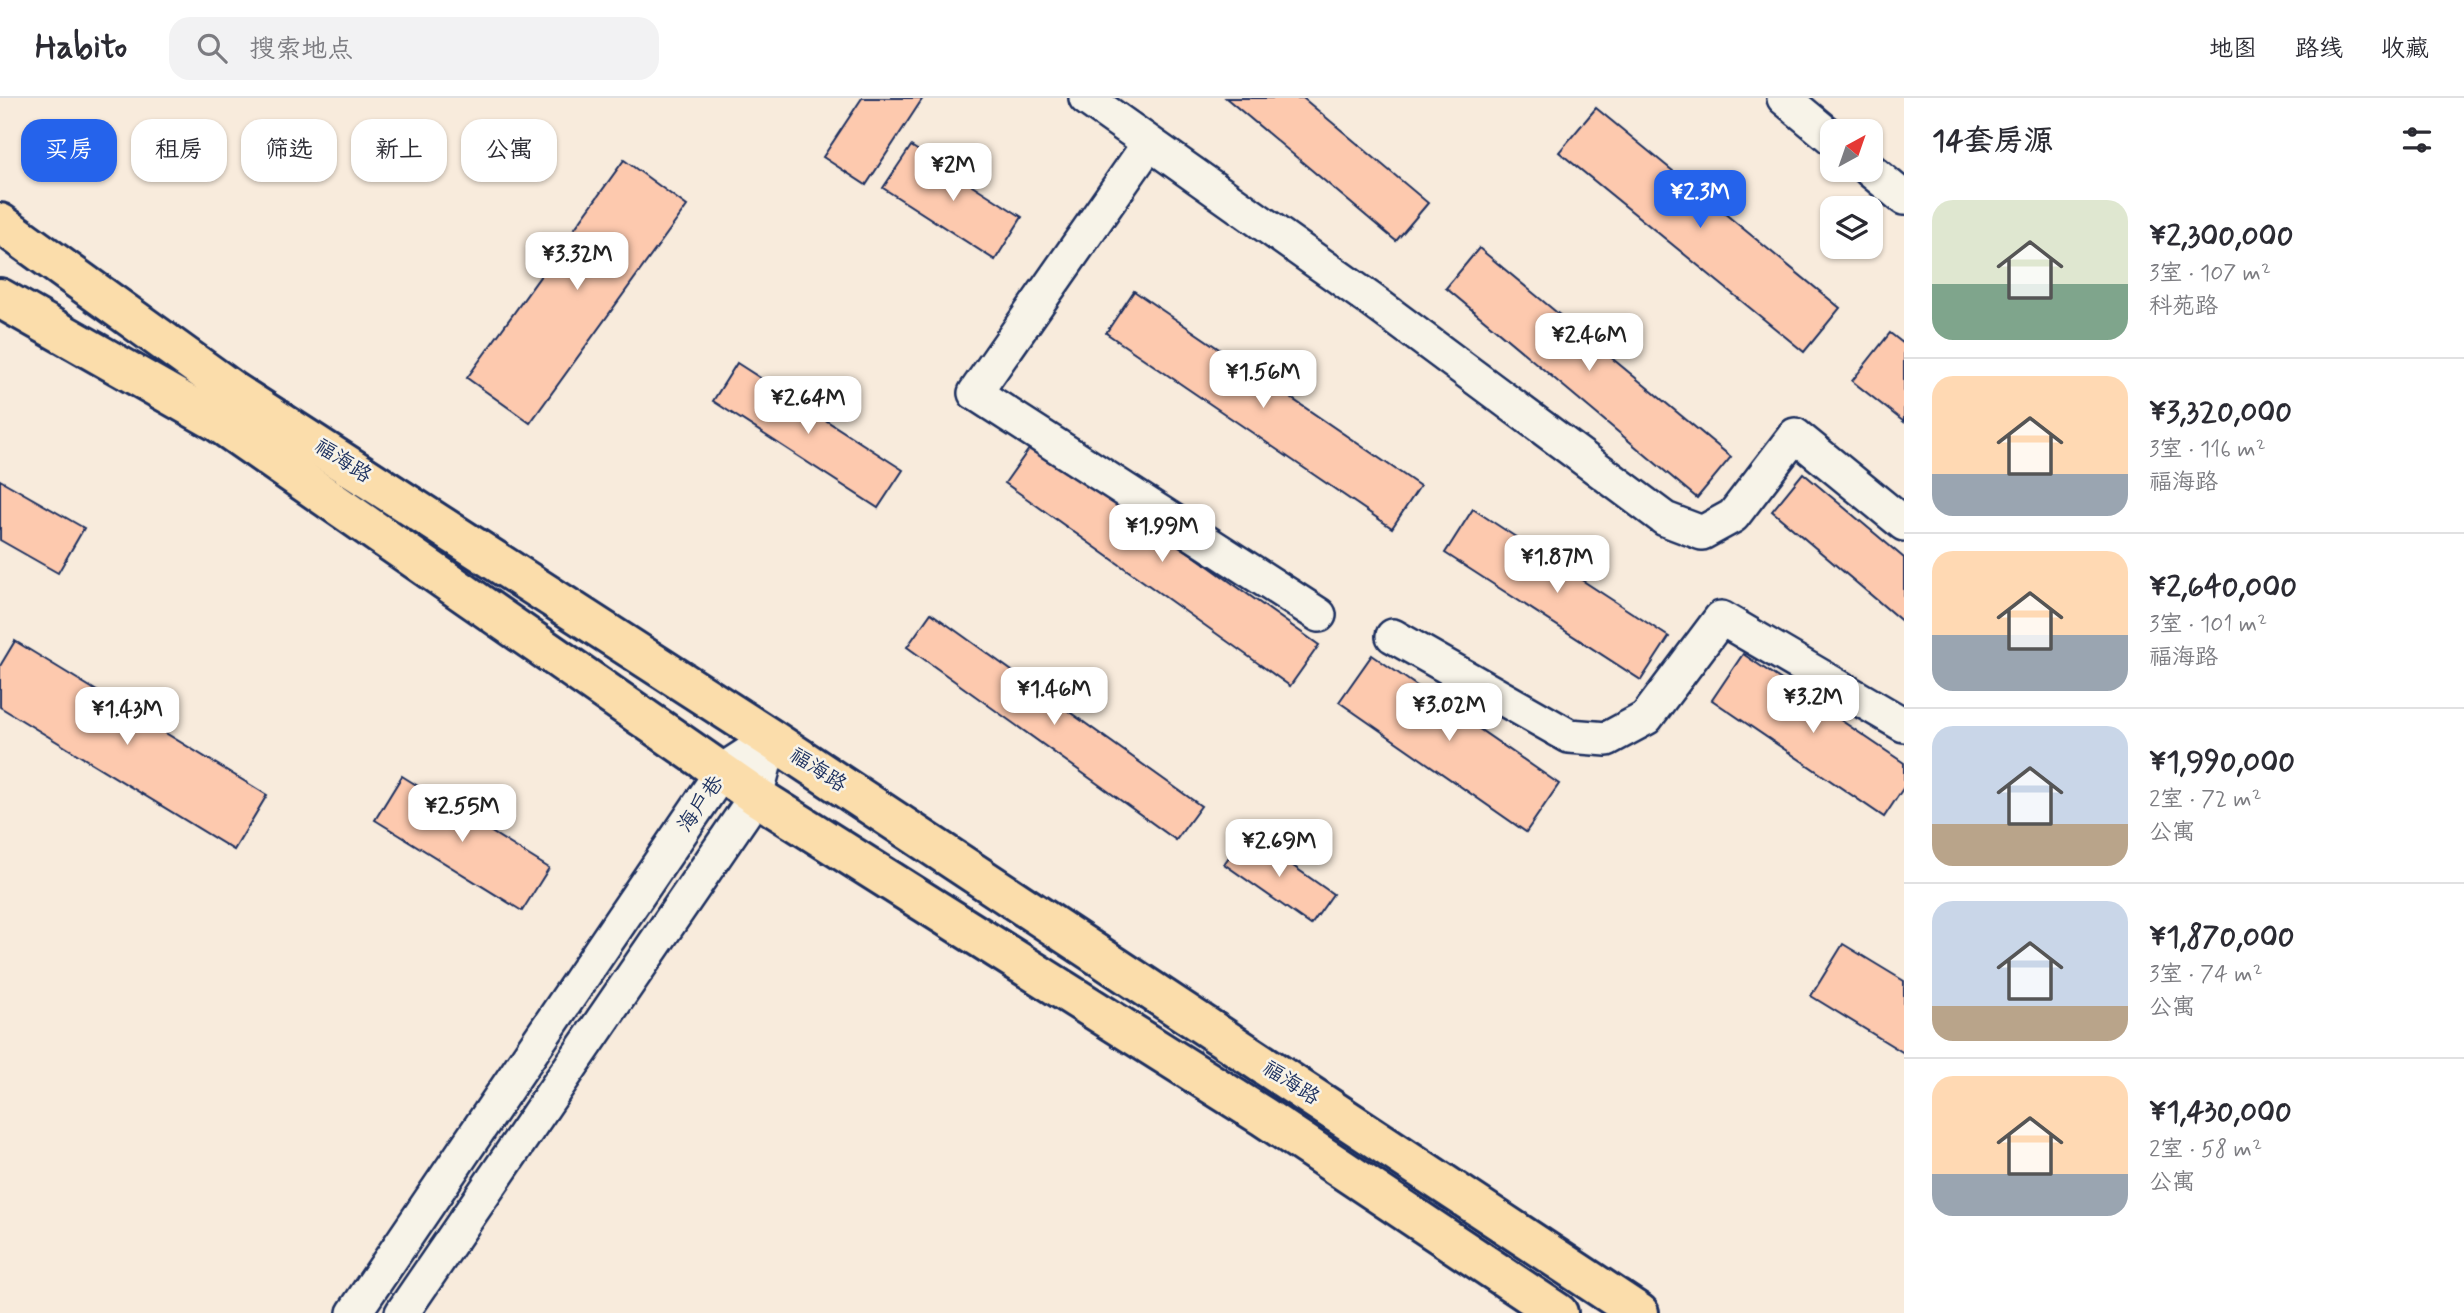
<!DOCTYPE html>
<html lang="zh">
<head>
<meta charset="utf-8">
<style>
  :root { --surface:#fff; --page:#f2f2f3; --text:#2b2b33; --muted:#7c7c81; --line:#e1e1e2; --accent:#2563eb }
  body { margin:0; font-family:Mynerve,"LXGW WenKai TC",sans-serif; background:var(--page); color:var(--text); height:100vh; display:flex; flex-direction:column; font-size:26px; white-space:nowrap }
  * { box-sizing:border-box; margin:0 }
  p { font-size:23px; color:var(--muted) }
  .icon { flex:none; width:38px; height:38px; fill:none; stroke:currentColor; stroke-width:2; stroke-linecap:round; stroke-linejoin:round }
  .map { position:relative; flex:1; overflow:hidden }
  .details { display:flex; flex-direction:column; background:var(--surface); width:560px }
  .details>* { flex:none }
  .hud { position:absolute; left:21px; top:21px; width:665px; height:63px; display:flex; gap:14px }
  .needle { width:46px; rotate:40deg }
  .controls { position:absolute; left:1820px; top:21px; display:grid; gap:14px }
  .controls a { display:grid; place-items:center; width:63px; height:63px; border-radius:14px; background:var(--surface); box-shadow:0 2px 5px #0004; font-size:35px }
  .price { position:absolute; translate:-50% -60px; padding:0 16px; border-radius:14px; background:#fff; color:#222; font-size:23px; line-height:46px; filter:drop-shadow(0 2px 4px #0008) }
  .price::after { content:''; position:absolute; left:50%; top:42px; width:21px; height:16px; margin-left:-10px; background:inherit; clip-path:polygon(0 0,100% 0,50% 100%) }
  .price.selected { background:var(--accent); color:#fff }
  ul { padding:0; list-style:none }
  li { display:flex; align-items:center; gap:21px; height:175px; padding:0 28px }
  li+li { border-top:2px solid var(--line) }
  li span { display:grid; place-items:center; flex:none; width:196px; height:140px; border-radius:21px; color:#555 }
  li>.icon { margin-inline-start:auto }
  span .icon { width:84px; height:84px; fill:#fffc; stroke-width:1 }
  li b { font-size:30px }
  h2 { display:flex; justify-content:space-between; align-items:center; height:84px; padding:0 28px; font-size:30px }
  .pill { padding:0 24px; border-radius:21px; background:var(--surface); box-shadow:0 2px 5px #0004; font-size:24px; line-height:63px }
  .pill.selected { background:var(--accent); color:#fff }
  header { display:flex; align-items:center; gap:42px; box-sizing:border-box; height:98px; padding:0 35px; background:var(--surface); border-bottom:2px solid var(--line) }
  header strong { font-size:33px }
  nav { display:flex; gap:38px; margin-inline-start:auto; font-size:24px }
  .search { width:490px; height:63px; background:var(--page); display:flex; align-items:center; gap:18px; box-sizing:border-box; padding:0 24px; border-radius:21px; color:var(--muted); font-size:26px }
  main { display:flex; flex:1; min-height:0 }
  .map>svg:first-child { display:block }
</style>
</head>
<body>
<header>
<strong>Habito</strong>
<div class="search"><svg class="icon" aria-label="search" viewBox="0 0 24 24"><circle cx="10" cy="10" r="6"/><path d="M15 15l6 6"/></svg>搜索地点</div>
<nav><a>地图</a><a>路线</a><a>收藏</a></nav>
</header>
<main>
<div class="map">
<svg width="1904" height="1215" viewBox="0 0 1904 1215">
  <rect width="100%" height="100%" fill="#f8ebdc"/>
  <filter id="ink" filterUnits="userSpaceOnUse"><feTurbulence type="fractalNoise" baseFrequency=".0143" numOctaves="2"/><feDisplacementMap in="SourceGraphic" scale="14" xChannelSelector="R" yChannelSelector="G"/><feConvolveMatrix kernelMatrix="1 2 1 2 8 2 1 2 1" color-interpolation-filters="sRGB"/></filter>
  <g filter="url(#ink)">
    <g fill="#fdc9ae" stroke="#1b2f5e" stroke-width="2">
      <path d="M 862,0 L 923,0 L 866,87 L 823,59 Z"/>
      <path d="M 1226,0 L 1303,0 L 1428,105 L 1396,143 Z"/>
      <path d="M 1596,10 L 1840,210 L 1804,254 L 1559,54 Z"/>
      <path d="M 911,48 L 1022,119 L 995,162 L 883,90 Z"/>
      <path d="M 624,62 L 687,108 L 530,325 L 467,280 Z"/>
      <path d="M 1479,150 L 1731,359 L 1697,400 L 1446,190 Z"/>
      <path d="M 1134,193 L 1420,388 L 1392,430 L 1106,235 Z"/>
      <path d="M 1890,235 L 1904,246 L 1904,324 L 1852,283 Z"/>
      <path d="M 737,265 L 903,372 L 878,410 L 713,303 Z"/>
      <path d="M 1034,344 L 1319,547 L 1290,588 L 1005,385 Z"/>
      <path d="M 1803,375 L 1904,460 L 1904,525 L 1772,413 Z"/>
      <path d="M 0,382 L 84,430 L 58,475 L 0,442 Z"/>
      <path d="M 1473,411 L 1669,539 L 1641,582 L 1445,455 Z"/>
      <path d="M 931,515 L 1201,708 L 1176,742 L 907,549 Z"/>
      <path d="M 15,543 L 267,697 L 234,752 L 0,609 L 0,568 Z"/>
      <path d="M 1743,556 L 1904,665 L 1904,689 L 1884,719 L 1712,602 Z"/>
      <path d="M 1372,557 L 1559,686 L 1526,734 L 1339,604 Z"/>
      <path d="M 402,678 L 549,770 L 522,813 L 375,722 Z"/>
      <path d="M 1246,735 L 1333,796 L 1311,827 L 1224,766 Z"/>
      <path d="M 1843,846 L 1904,883 L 1904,955 L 1811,898 Z"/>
    </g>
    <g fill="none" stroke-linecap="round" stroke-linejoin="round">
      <g stroke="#1b2f5e" stroke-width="38">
        <g id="minor">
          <path d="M 1086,0 L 1371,202 L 1665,421 L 1702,435 L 1733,418 L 1795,337 L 1904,426"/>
          <path d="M 1784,0 L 1832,40"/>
          <path d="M 1148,47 L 975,295 L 1319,517"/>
          <path d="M 1870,72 L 1904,100"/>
          <path d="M 1393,538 L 1569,638 L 1607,641 L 1646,620 L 1721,520 L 1904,627"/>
          <path d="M 354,1215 L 723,672 L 771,641"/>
          <path d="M 402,1215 L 756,698 L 771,641"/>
        </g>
      </g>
      <g stroke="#1b2f5e" stroke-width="44">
        <g id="major">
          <path d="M 0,125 L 234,294 L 771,641 L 1639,1215"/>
          <path d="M 0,200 L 218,324 L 756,698 L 1264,1019 L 1558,1215"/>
        </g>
      </g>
      <use href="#minor" stroke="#f7f3e8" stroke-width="33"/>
      <use href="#major" stroke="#fbddab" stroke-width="38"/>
    </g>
  </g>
  <g text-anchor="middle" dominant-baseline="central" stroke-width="5" stroke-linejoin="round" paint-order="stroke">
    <g font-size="21" fill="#1b2f5e" stroke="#f7f3e8">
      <text transform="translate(343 363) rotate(33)">福海路</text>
      <text transform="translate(818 672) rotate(33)">福海路</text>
      <text transform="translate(701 706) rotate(-55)">海户巷</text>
      <text transform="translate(1291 985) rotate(33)">福海路</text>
    </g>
  </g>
</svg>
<div class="controls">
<a><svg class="needle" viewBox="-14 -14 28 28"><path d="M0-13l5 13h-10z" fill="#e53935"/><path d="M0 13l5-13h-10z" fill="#7c7c81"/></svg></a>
<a><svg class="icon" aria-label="layers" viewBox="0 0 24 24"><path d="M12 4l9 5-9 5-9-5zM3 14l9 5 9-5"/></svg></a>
</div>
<b class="price" style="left:953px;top:105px">¥2M</b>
<b class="price selected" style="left:1700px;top:132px">¥2.3M</b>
<b class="price" style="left:577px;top:194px">¥3.32M</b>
<b class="price" style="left:1589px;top:275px">¥2.46M</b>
<b class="price" style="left:1263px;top:312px">¥1.56M</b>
<b class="price" style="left:808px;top:338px">¥2.64M</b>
<b class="price" style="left:1162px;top:466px">¥1.99M</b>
<b class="price" style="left:1557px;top:497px">¥1.87M</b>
<b class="price" style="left:1054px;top:629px">¥1.46M</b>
<b class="price" style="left:1813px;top:637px">¥3.2M</b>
<b class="price" style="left:1449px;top:645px">¥3.02M</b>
<b class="price" style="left:127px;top:649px">¥1.43M</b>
<b class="price" style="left:462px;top:746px">¥2.55M</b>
<b class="price" style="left:1279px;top:781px">¥2.69M</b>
<div class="hud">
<a class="pill selected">买房</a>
<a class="pill">租房</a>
<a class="pill">筛选</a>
<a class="pill">新上</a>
<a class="pill">公寓</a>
</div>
</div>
<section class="details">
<h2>14套房源<svg class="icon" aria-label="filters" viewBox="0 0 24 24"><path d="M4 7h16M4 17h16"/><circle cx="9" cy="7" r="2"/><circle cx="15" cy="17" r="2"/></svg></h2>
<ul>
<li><span style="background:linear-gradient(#dfe7d0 60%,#7fa58c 0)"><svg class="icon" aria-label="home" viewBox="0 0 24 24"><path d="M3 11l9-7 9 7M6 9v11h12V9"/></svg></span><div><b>¥2,300,000</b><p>3室 · 107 m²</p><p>科苑路</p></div></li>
<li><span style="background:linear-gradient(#ffd9b3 70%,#9aa5b1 0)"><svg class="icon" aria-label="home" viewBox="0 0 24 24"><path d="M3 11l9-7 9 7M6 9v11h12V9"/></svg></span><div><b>¥3,320,000</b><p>3室 · 116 m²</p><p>福海路</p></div></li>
<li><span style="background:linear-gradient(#ffd9b3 60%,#9aa5b1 0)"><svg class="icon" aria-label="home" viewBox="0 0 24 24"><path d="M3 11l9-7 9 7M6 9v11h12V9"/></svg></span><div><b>¥2,640,000</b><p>3室 · 101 m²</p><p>福海路</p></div></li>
<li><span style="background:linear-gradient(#c9d6e8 70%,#b9a48a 0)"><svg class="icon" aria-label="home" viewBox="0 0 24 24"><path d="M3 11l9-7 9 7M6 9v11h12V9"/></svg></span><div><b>¥1,990,000</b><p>2室 · 72 m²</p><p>公寓</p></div></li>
<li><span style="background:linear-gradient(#c9d6e8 75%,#b9a48a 0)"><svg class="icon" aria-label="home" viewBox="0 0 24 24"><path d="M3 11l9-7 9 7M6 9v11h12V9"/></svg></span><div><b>¥1,870,000</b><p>3室 · 74 m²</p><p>公寓</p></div></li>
<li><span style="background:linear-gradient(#ffd9b3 70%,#9aa5b1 0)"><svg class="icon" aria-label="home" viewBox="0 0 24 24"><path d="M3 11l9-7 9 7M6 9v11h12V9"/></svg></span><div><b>¥1,430,000</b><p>2室 · 58 m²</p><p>公寓</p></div></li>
</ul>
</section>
</main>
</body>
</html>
